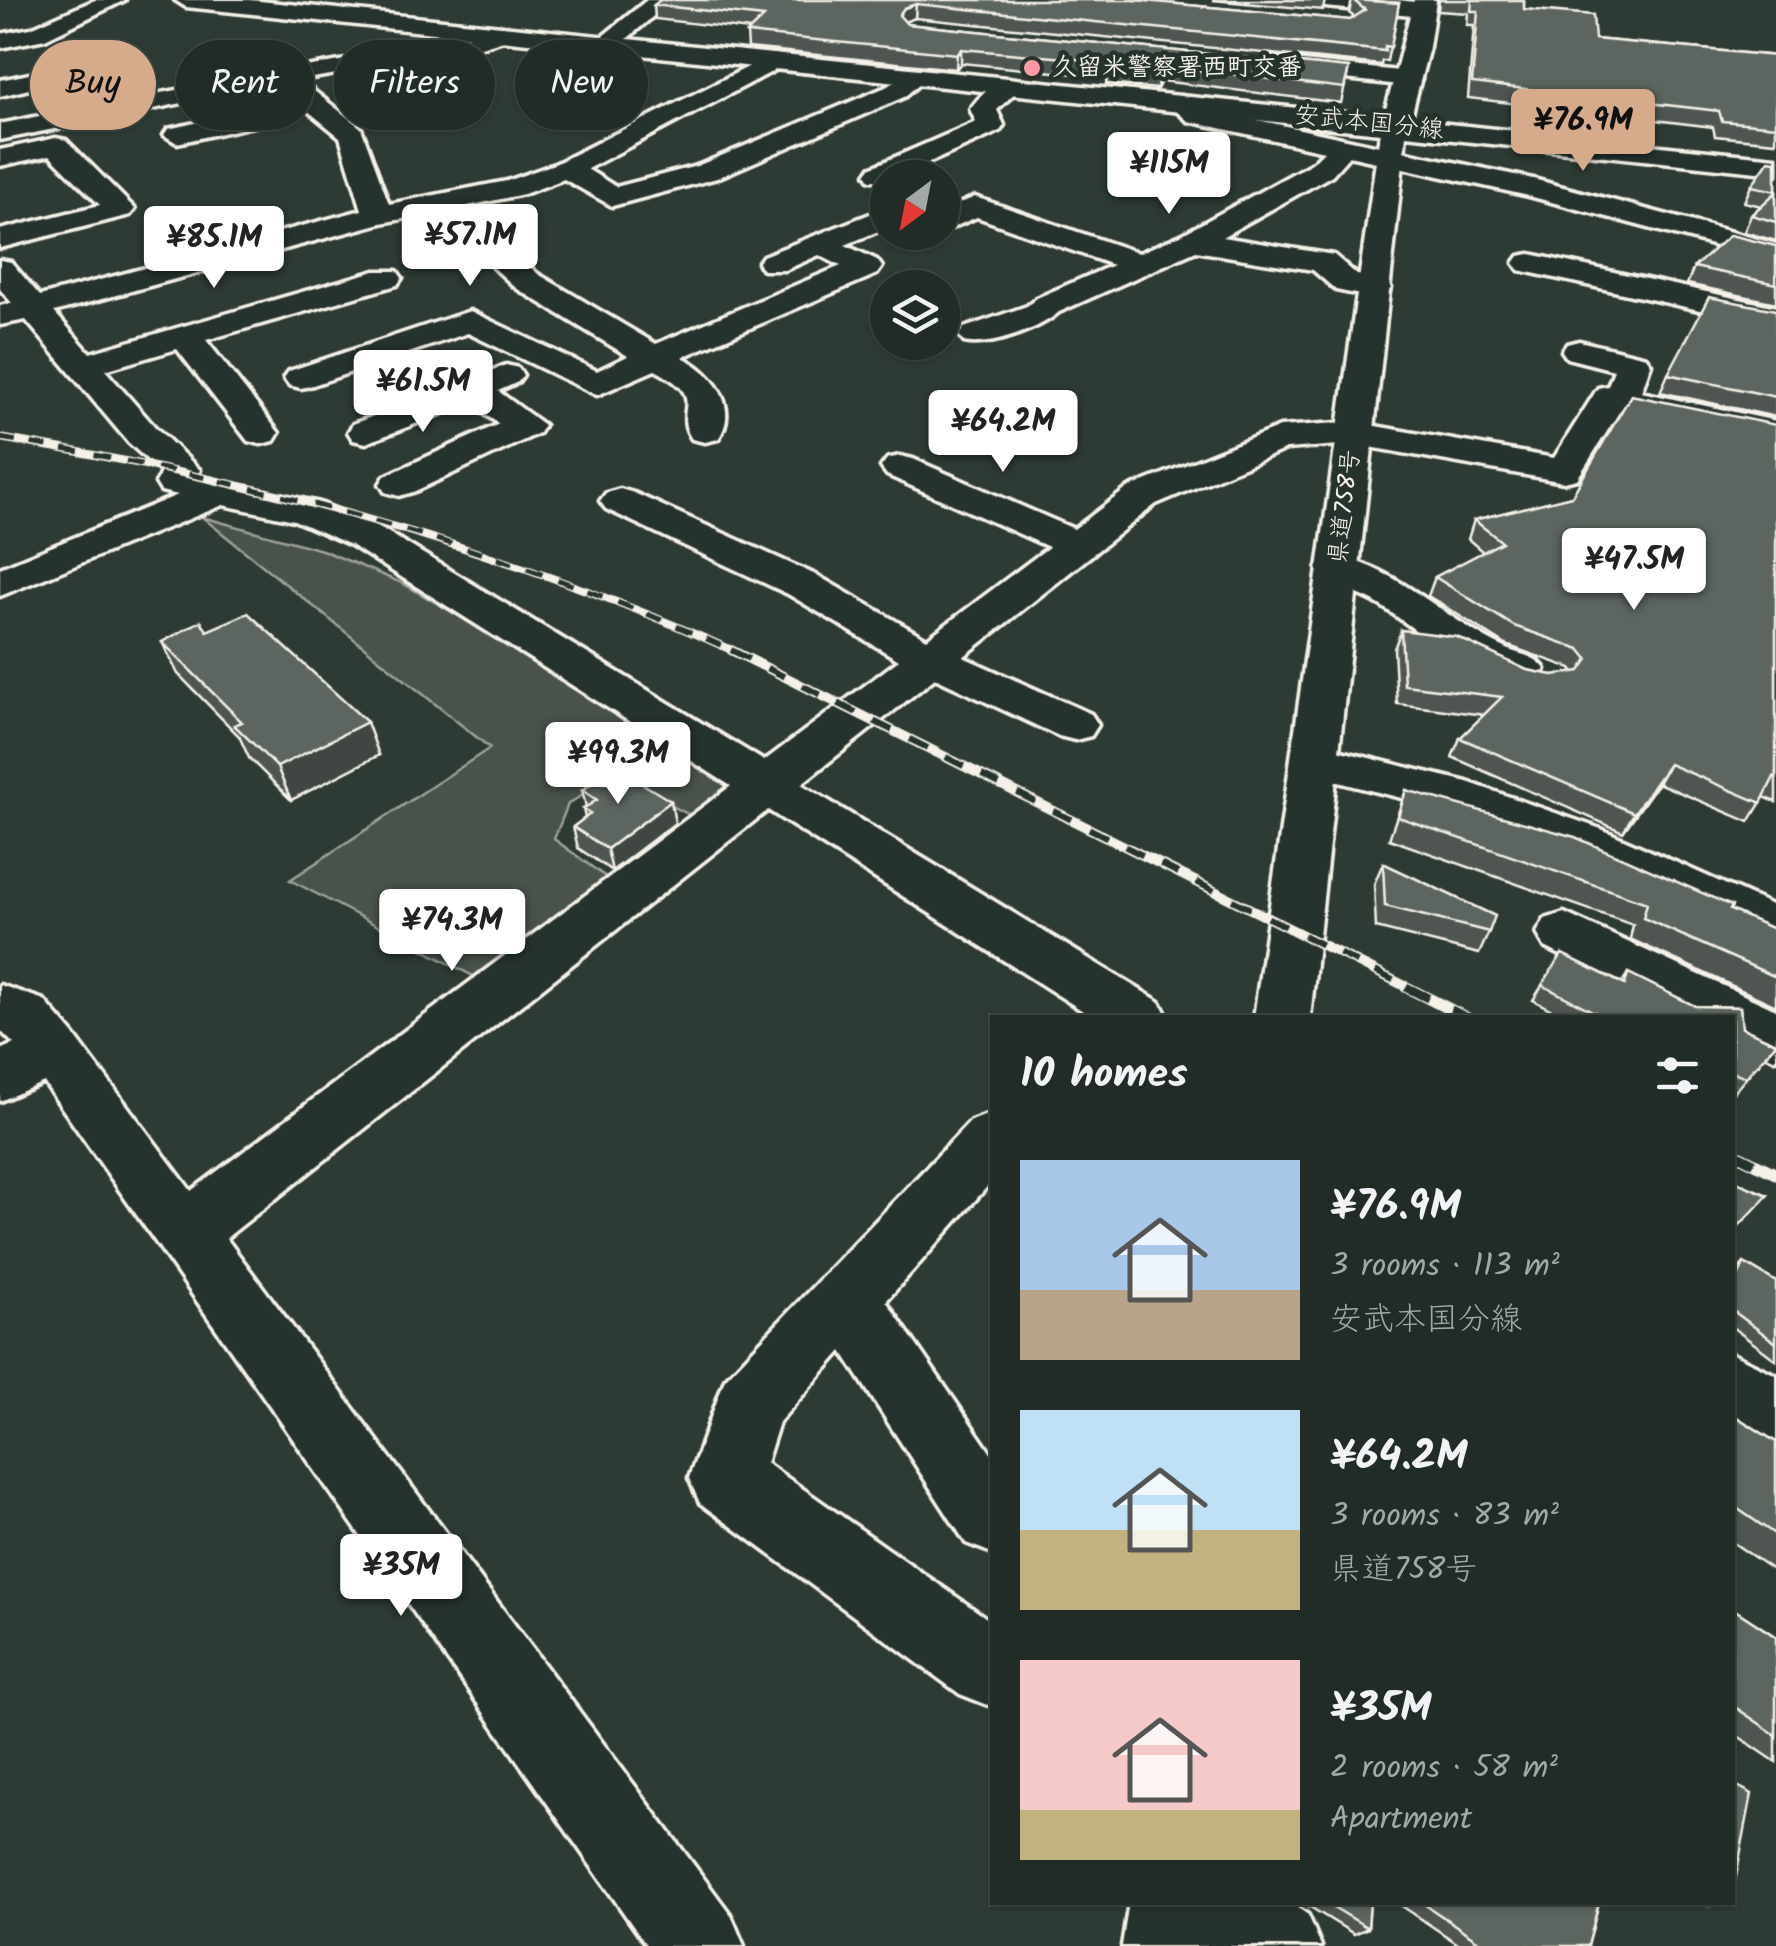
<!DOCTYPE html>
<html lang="en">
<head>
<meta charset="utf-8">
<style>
  :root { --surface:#222c27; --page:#2e3833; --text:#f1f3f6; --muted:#a2a7a7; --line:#3f4844; --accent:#d6ab8b }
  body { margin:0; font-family:Kalam,"Klee One",sans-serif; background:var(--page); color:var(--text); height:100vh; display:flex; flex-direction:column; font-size:38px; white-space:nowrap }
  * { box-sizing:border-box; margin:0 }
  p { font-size:32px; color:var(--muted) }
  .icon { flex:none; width:55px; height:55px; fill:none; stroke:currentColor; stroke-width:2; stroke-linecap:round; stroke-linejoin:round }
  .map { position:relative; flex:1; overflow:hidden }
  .panel { position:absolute; left:990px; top:1015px; width:745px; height:890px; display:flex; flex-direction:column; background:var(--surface); border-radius:0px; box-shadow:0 2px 8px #0004,0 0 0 2px var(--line) }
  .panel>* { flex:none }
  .hud { position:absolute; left:30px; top:40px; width:810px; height:90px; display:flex; gap:20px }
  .needle { width:65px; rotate:212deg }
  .buttons { position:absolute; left:870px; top:160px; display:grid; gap:20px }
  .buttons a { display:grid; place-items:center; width:90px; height:90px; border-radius:50%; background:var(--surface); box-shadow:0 2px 8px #0004,0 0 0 2px var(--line); font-size:50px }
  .price { position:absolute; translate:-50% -85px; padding:0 22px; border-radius:10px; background:#fff; color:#222; font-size:32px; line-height:65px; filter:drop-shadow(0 2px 5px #0008) }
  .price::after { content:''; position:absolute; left:50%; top:60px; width:30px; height:22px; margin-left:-15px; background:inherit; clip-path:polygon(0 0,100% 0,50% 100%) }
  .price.selected { background:var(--accent); color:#111 }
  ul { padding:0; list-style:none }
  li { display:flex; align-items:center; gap:30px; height:250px; padding:0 30px }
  li span { display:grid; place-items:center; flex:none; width:280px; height:200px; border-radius:0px; color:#555 }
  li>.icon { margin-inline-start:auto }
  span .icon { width:120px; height:120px; fill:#fffc; stroke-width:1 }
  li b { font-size:42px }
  h2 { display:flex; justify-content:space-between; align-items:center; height:120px; padding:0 30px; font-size:42px }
  .pill { padding:0 35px; border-radius:45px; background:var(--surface); box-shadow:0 2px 8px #0004,0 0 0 2px var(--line); font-size:35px; line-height:90px }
  .pill.selected { background:var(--accent); color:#111 }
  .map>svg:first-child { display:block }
</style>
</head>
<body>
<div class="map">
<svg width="1776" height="1946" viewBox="0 0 1776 1946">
  <rect width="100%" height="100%" fill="#2e3b34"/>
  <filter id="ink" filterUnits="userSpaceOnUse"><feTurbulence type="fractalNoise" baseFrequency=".01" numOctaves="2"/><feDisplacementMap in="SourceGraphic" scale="20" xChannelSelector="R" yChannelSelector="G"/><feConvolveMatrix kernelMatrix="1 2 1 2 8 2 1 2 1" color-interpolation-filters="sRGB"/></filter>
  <g filter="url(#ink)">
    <path fill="#48524c" stroke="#9ea29a" stroke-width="2.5" d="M 202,517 L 322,550 L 402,583 L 770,798 L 721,831 L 614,776 L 568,804 L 554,839 L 630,895 L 498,989 L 290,880 L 490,748 Z"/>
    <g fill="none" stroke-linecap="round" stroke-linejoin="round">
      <g stroke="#f4f1e8" stroke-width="7">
        <g id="minor">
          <path d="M 95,0 L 125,0 L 45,39 L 0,48 L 0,34 L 31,28 Z"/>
          <path d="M 647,0 L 672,0 L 614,50 L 598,50 L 594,45 L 598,40 Z"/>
          <path d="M 1314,0 L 1398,0 L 1431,4 L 1434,9 L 1423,16 L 1325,7 Z"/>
          <path d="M 502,26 L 510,28 L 514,33 L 510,38 L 462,53 L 369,69 C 376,73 384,80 391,83 C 410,91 430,81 447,99 L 443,104 L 434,107 L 411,99 L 380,98 L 343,73 L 300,80 L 361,128 L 389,204 L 507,181 L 557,163 L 774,54 L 783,56 L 786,61 L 783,66 L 587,169 L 616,187 L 697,166 L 886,87 L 916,69 L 928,76 L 904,97 L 717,178 L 612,206 L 564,179 L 524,194 L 463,207 L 538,274 L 656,344 L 841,266 L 819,255 L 785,270 L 763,270 L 758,263 L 763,256 L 888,207 L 888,227 L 845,245 L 877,260 L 882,267 L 877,274 L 682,357 C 711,371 741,406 718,439 L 705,442 L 692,439 C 671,408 711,399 655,370 L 597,395 L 468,333 L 313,385 L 301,388 L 289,385 L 284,378 L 289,371 L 470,311 L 597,371 L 628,356 L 516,288 L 434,213 L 381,223 L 54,312 L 90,353 L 375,271 L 397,271 L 402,278 L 397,285 L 206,340 L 279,433 L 274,441 L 261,444 L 248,441 L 177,349 L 105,370 L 155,427 L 200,470 L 197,476 L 320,503 L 379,527 L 764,761 L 899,660 L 788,594 L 606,509 L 600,501 L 606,493 L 620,489 L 634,493 L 818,576 L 927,639 L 1049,547 L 887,475 L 881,467 L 887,459 L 900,456 L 913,459 L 1074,529 L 1128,488 L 1280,427 L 1353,422 L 1554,458 L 1598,388 L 1608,386 L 1614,370 L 1567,358 L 1562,351 L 1567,344 L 1579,341 L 1646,357 L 1651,364 L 1641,392 L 1776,421 L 1776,443 L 1621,409 L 1577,479 L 1564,482 L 1353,444 L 1286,449 L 1156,504 L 963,657 L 1091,714 L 1098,725 L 1091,736 L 1075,740 L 1059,736 L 935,678 L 801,784 L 1160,1002 L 1168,1018 L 1094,1018 L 768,810 L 226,1238 L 731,1915 L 744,1946 L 647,1946 L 44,1082 L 0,1101 L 0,1050 L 14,1044 L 0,1030 L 0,985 L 44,1000 L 74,1035 L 191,1191 L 731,786 L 351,545 L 294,520 L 223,505 L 0,596 L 0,568 L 178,495 L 161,491 L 156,483 L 161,472 L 129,443 L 26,320 L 0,325 L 0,306 L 12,303 L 0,289 L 0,260 L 11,262 L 40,296 L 362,210 L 340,137 L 275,84 L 0,140 L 0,124 L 84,107 L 54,83 L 0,96 L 0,80 L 59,68 L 68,70 L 110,102 L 458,40 Z"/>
          <path d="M 1273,58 L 1409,72 L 1421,79 L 1409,86 L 1264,70 L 1261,65 L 1264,60 Z"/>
          <path d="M 1009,78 L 1022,86 L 997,110 L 1004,125 L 1000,131 L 888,181 L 870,180 L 866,174 L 870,168 L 976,122 L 970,109 C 979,97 994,82 1009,78 Z"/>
          <path d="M 1181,96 L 1206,109 L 1533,179 L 1776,244 L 1776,262 L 1529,196 L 1349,156 L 1332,175 L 1222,237 L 1334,255 L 1357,275 L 1386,281 L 1391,288 L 1386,295 L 1375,298 L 1336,290 L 1313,270 L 1196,251 L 1059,312 C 1040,329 989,348 964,342 L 959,335 L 964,328 L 1027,306 L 1037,298 L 1113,265 L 977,217 L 942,232 L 942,211 L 975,197 L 1139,253 L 1181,235 L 1312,163 L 1324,151 L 1188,121 L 1168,104 Z"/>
          <path d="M 258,109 L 271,117 L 267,123 L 177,143 L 164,135 L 168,129 Z"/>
          <path d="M 56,138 L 66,140 L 135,209 L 130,215 L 0,248 L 0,230 L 100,205 L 50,155 L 0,166 L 0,150 Z"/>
          <path d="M 1530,254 L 1776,307 L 1776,327 L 1519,270 L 1514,263 L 1519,256 Z"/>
          <path d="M 506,365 L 518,368 L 523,375 L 518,382 L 498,391 L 544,425 L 539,433 L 413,492 L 399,496 L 385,492 L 380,484 L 385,476 L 499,424 L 469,403 L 366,443 L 353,440 L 348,432 L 353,424 Z"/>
          <path d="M 1338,556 C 1402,571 1447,621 1505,648 C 1520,656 1535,654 1545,669 L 1539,679 C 1482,693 1423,631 1378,604 C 1359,592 1330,587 1317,568 L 1323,559 Z"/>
          <path d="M 1316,745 L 1467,782 L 1601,829 L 1776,907 L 1776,949 L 1565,855 L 1437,807 L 1299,772 L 1292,761 L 1299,750 Z"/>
          <path d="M 1564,913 L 1776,1010 L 1776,1059 L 1732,1040 L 1732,1018 L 1686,1018 L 1545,947 L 1537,933 L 1545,919 Z"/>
          <path d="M 992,1113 L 992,1181 L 886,1301 L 992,1455 L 992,1553 L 966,1543 L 842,1351 L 779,1422 L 766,1463 L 992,1622 L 992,1703 L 988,1705 L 960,1694 L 700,1503 L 689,1478 L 725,1379 L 971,1121 Z"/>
          <path d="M 1732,1354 L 1776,1375 L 1776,1448 L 1732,1426 Z"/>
          <path d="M 1169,1902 L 1289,1902 L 1308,1915 L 1321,1946 L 1201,1946 L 1181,1933 Z"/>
        </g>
      </g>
      <g stroke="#f4f1e8" stroke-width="7">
        <g id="major">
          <path d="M 175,0 L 250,0 L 1384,117 L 1414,0 L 1436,0 L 1429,47 L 1410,120 L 1776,158 L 1776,174 L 1406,135 L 1310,1018 L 1254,1018 L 1380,133 L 186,7 Z"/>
          <path d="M 1129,1902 L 1215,1902 L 1210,1946 L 1122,1946 Z"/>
        </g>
      </g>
      <use href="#minor" fill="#26332d" fill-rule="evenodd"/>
      <use href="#major" fill="#26332d" fill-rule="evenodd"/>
      <g stroke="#f4f1e8" stroke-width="8">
        <path id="rail-far2" d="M 0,438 C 254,480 501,546 736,652"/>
      </g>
      <g stroke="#f4f1e8" stroke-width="10">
        <path id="rail-far1" d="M 731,650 L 1411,989"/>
      </g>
      <g stroke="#f4f1e8" stroke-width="12">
        <g id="rail">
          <path d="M 1406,987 L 1467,1018"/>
          <path d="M 1732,1152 L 1776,1174"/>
        </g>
      </g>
      <use href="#rail-far2" stroke="#26332d" stroke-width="5" stroke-dasharray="16" stroke-linecap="butt"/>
      <use href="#rail-far1" stroke="#26332d" stroke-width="6" stroke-dasharray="20" stroke-linecap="butt"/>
      <use href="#rail" stroke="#26332d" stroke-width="9" stroke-dasharray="25" stroke-linecap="butt"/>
    </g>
    <g fill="#4f5751" stroke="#f4f1e8" stroke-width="2.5">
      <path d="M 1134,0 L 1350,20 L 1354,17 L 1349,13 L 1352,0 L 1399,3 L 1387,61 L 1382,61 L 1381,65 L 915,18 L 905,21 L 907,24 L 1349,68 L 1341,103 L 1161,81 L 1157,89 L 1106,84 L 1107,77 L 961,63 L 956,69 L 748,48 L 747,33 L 750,30 L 655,19 L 654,5 Z"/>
      <path d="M 1212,0 L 1325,0 L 1323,10 Z"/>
      <path d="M 1439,0 L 1524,0 L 1524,9 L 1595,39 L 1776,56 L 1776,142 L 1715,136 L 1713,127 L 1468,98 L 1474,25 L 1467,25 L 1468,13 L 1438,11 Z"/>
      <path d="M 1776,161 L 1776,241 L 1744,232 L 1751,215 L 1761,206 L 1744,202 L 1751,186 Z"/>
      <path d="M 1776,246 L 1776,303 L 1687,284 L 1694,267 Z"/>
      <path d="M 1776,310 L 1776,417 L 1660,392 L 1668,374 Z"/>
      <path d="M 1776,425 L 1776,802 L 1764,797 L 1749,822 L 1658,783 L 1623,832 L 1452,757 L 1460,738 L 1484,715 L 1397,704 L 1394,649 L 1401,630 L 1527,670 L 1553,675 L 1574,672 L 1571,668 L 1506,645 L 1428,596 L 1435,577 L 1483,552 L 1468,539 L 1474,520 L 1572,496 Z"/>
      <path d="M 207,631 L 379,755 L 291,800 L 249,758 L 239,736 L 178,674 L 162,642 Z"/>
      <path d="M 582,790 L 675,823 L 612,871 L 578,848 L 573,827 L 585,818 L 583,809 L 586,807 Z"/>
      <path d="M 1406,790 L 1730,910 L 1776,930 L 1776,1006 L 1630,939 L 1633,925 L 1389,839 Z"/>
      <path d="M 1383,863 L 1489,932 L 1479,954 L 1376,928 L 1374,884 Z"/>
      <path d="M 1562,954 L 1622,983 L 1628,973 L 1695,1006 L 1740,1007 L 1742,1028 L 1776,1043 L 1734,1092 L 1732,1091 L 1732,1018 L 1567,1018 L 1533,1000 Z"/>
      <path d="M 1744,1263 L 1776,1282 L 1776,1360 L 1732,1327 L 1732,1278 L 1735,1273 Z"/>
      <path d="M 1732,1414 L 1776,1442 L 1776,1572 L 1732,1542 Z"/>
      <path d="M 1732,1608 L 1776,1637 L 1776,1762 L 1732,1732 Z"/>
      <path d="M 1302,1902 L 1370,1902 L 1368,1928 L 1354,1934 Z"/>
      <path d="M 1396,1902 L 1599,1902 L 1588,1946 L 1461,1946 Z"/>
      <path d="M 1702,1902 L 1722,1902 L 1708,1906 Z"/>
    </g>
    <g fill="#404742" stroke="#f4f1e8" stroke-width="2.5">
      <path d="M 916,4 L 915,18 L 904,22 L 899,15 L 904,8 Z"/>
      <path d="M 961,49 L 961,63 L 956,69 L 957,54 Z"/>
      <path d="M 1163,66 L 1161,81 L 1157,89 L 1159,74 Z"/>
      <path d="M 367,722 L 379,755 L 291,800 L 277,767 Z"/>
      <path d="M 1669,764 L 1658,783 L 1623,832 L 1634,813 Z"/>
      <path d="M 671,801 L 675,823 L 612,871 L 607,849 Z"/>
    </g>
    <g fill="#5c655e" stroke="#f4f1e8" stroke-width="2.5">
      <path d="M 660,0 L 1134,0 L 1350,20 L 1365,10 L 1353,0 L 1399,3 L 1391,47 L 1385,46 L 1385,51 L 916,4 L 904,8 L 899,15 L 907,24 L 1349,68 L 1344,88 L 1163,66 L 1159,74 L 1108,69 L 1112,62 L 961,49 L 957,54 L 747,33 L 764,17 L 654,5 Z"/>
      <path d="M 1472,0 L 1524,0 L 1524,9 L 1593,15 L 1595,39 L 1776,56 L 1776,126 L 1722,121 L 1719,111 L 1472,83 L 1478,11 L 1471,11 Z"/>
      <path d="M 1769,160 L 1776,161 L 1776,191 L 1751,186 Z"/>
      <path d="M 1776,192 L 1776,222 L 1751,215 Z"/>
      <path d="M 1730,235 L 1776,246 L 1776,284 L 1694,267 Z"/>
      <path d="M 1709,297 L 1776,310 L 1776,397 L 1668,374 Z"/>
      <path d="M 1631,395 L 1776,425 L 1776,778 L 1774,777 L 1761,803 L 1669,764 L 1634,813 L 1460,738 L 1502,697 L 1404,685 L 1401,630 L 1457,637 L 1527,670 L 1553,675 L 1580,671 L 1588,659 L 1580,649 L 1514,626 L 1435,577 L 1502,542 L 1474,520 L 1572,496 Z"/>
      <path d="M 248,613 L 367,722 L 277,767 L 234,725 L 242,722 L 162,642 L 201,621 L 207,631 Z"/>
      <path d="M 615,767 L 671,801 L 607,849 L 573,827 L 590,814 L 583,809 L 597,800 L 582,790 Z"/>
      <path d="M 1406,790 L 1575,837 L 1732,906 L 1730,910 L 1776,930 L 1776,977 L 1643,918 L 1647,903 L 1398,817 Z"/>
      <path d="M 1383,863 L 1495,916 L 1489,932 L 1385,906 Z"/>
      <path d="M 1562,954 L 1625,985 L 1628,973 L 1695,1006 L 1740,1007 L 1742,1028 L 1776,1043 L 1746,1077 L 1732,1072 L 1732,1018 L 1606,1018 L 1542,985 Z"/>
      <path d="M 1732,1180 L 1768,1195 L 1732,1233 Z"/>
      <path d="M 1744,1263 L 1776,1282 L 1776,1343 L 1732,1310 L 1732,1292 Z"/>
      <path d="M 1732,1414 L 1776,1442 L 1776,1535 L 1732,1505 Z"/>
      <path d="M 1732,1608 L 1776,1637 L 1776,1735 L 1732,1705 Z"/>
      <path d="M 1732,1783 L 1752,1794 L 1732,1897 Z"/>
      <path d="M 1325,1902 L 1370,1902 L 1368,1928 Z"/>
      <path d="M 1421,1902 L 1599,1902 L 1588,1946 L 1486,1946 Z"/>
    </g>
  </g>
  <circle fill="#ff9aa2" stroke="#26332d" stroke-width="4" cx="1032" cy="68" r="10"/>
  <g text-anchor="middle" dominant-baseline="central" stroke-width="9" stroke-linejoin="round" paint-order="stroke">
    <g font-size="25" font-weight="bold" fill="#f4f1e8" stroke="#26332d" text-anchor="start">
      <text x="1052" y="68">久留米警察署西町交番</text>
    </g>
    <g font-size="25" fill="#f4f1e8" stroke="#26332d">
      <text transform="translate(1369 123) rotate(6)">安武本国分線</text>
      <text transform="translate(1345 507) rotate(-83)">県道758号</text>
    </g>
  </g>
</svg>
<div class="buttons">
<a><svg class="needle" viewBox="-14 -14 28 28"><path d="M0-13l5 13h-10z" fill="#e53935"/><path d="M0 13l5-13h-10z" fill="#a2a7a7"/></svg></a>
<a><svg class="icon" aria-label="layers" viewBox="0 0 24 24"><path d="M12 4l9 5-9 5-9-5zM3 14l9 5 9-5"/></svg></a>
</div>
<b class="price selected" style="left:1583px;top:174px">¥76.9M</b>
<b class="price" style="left:1169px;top:217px">¥115M</b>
<b class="price" style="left:470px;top:289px">¥57.1M</b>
<b class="price" style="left:214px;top:291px">¥85.1M</b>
<b class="price" style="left:423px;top:435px">¥61.5M</b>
<b class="price" style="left:1003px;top:475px">¥64.2M</b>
<b class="price" style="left:1634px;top:613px">¥47.5M</b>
<b class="price" style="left:618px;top:807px">¥99.3M</b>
<b class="price" style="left:452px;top:974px">¥74.3M</b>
<b class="price" style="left:401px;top:1619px">¥35M</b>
<div class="hud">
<a class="pill selected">Buy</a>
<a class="pill">Rent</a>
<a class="pill">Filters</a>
<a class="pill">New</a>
</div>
<section class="panel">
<h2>10 homes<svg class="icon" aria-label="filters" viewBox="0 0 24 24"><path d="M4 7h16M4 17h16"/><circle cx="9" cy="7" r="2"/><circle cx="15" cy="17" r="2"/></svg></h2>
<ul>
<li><span style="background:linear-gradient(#a9c7e8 65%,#b9a48a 0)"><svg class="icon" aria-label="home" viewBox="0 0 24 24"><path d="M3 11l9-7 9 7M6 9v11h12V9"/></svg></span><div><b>¥76.9M</b><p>3 rooms · 113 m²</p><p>安武本国分線</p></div></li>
<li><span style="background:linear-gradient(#bfe0f5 60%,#c2b280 0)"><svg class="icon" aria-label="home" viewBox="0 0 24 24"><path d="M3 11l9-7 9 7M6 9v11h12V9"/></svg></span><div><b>¥64.2M</b><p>3 rooms · 83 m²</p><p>県道758号</p></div></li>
<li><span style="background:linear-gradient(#f6c9c9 75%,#c2b280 0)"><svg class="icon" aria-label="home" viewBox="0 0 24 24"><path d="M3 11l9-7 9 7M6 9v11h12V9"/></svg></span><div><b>¥35M</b><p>2 rooms · 58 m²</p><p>Apartment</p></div></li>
</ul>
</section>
</div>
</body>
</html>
